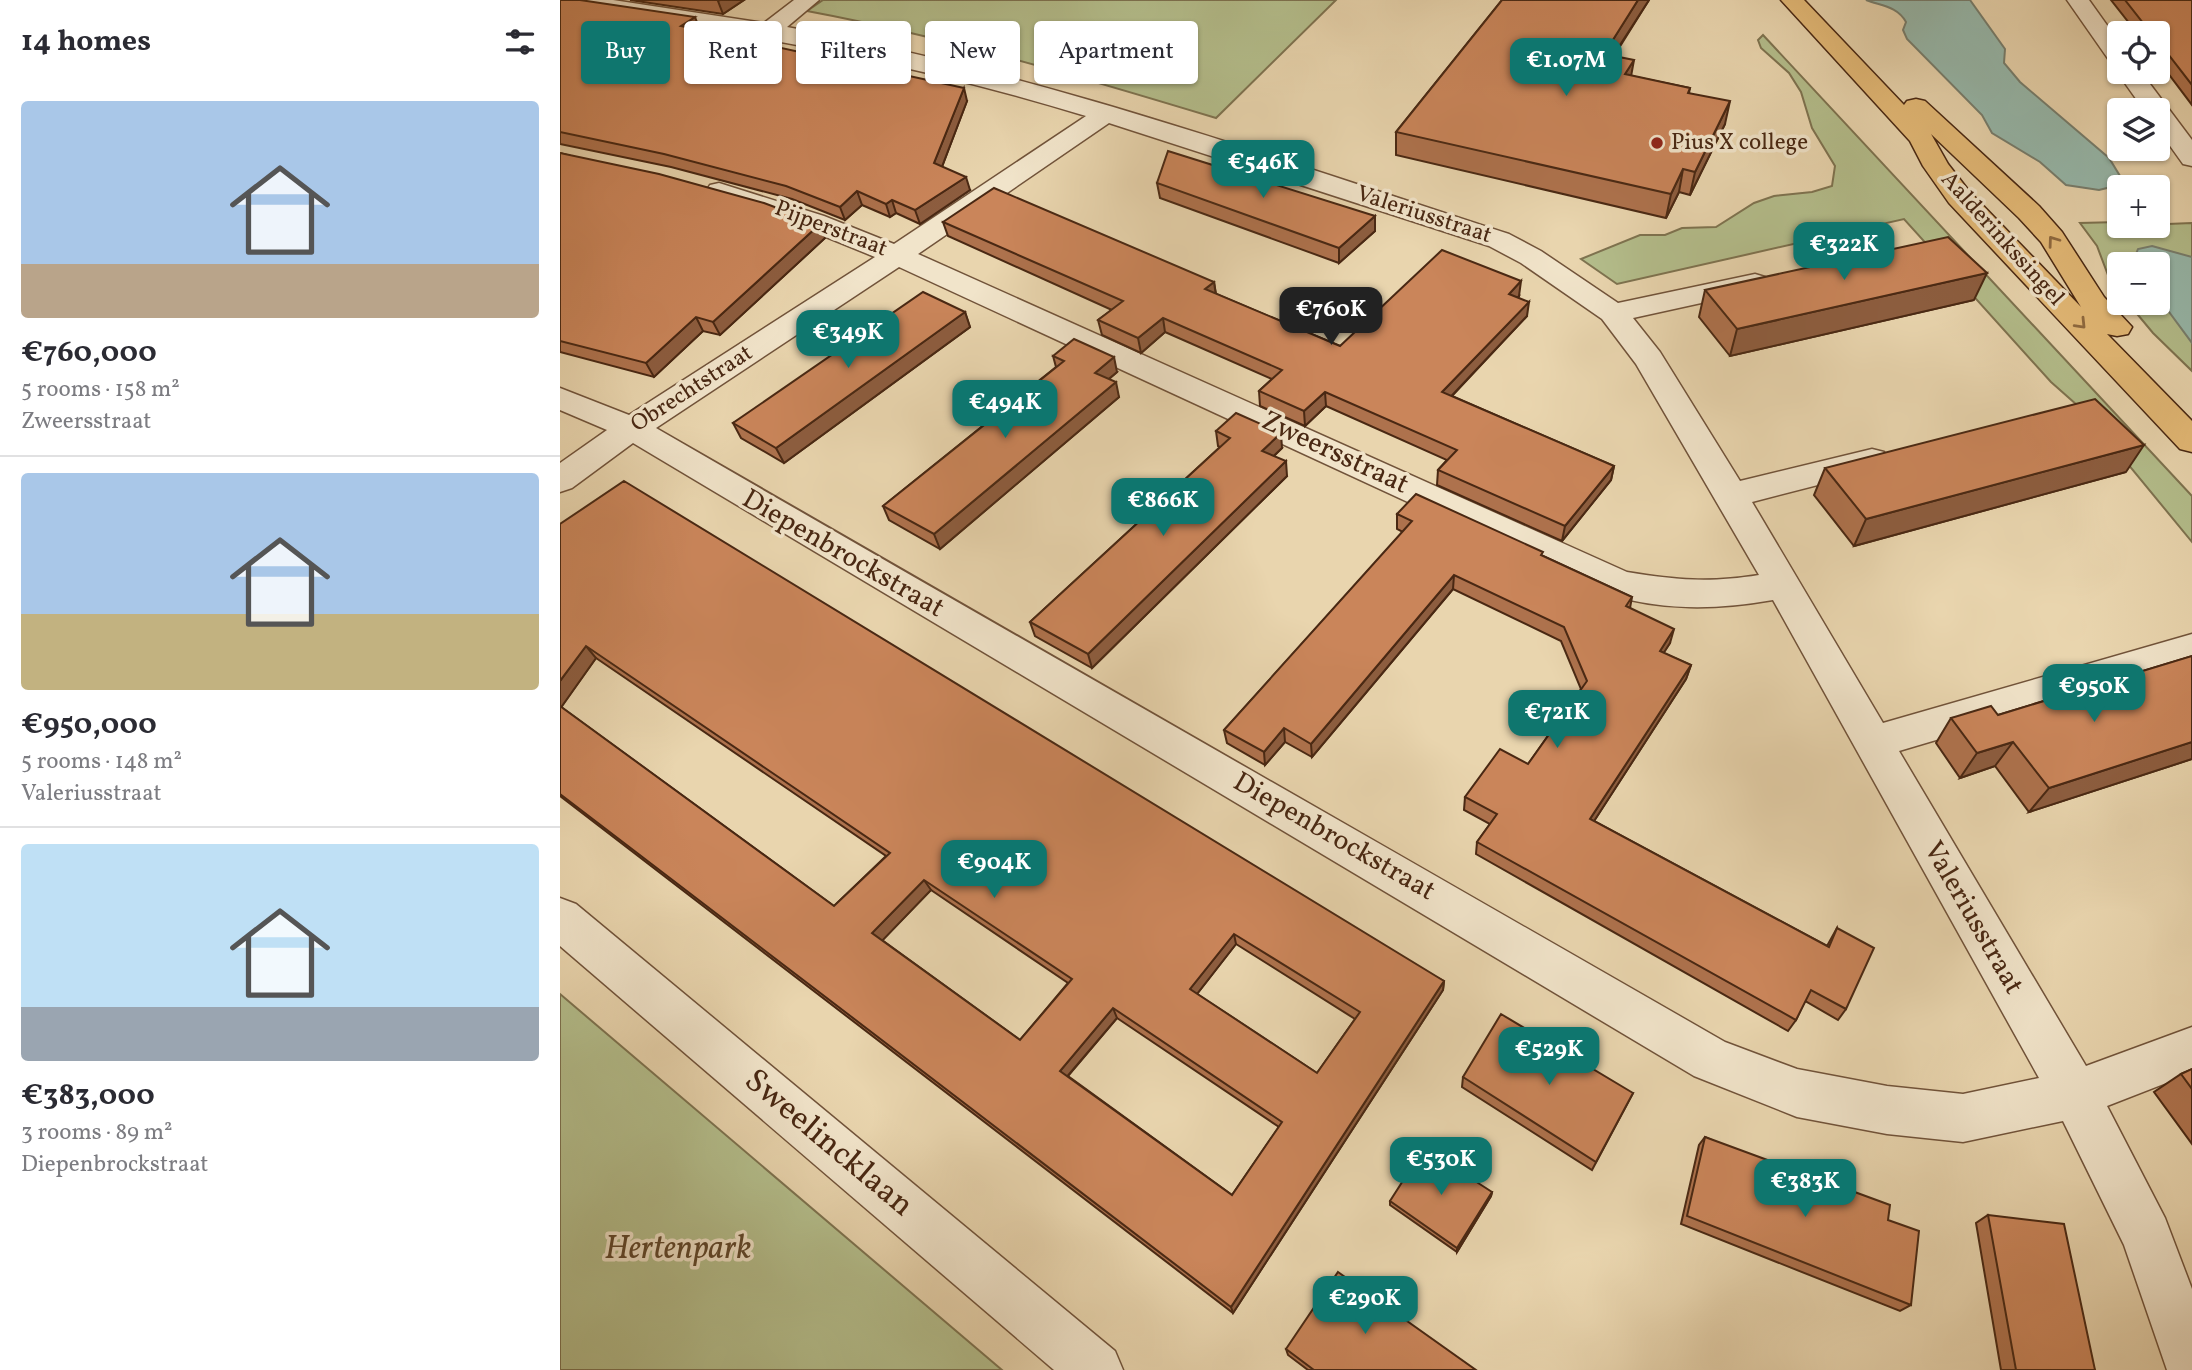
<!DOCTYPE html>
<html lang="en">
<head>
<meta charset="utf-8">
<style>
  :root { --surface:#fff; --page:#f7f7f7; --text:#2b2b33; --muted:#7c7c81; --line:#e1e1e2; --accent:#0f766e }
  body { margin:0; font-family:Vollkorn,serif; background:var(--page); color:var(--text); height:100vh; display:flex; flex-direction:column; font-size:26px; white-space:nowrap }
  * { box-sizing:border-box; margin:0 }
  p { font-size:23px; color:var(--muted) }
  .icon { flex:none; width:38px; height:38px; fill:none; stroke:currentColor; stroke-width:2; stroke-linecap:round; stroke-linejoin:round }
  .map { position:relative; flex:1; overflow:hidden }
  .panel { display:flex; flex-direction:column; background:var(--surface); width:560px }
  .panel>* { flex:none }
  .banner { position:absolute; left:21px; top:21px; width:665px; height:63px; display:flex; gap:14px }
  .tools { position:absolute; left:1547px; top:21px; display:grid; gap:14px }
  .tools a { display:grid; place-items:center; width:63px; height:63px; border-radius:7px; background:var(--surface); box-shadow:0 2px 5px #0004; font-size:35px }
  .price { position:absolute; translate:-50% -60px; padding:0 16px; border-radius:14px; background:var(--accent); color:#fff; font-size:23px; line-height:46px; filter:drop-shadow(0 2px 4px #0008) }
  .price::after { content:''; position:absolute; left:50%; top:42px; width:21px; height:16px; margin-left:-10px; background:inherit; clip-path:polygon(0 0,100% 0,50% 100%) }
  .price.active { background:#222; color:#fff }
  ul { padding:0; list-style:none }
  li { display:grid; align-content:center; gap:14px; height:371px; padding:0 21px }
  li+li { border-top:2px solid var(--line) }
  li span { display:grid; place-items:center; height:217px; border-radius:7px; color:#555 }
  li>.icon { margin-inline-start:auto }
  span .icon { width:126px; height:126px; fill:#fffc; stroke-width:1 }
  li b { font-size:30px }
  h2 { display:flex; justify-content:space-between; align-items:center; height:84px; padding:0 21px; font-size:30px }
  .tag { padding:0 24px; border-radius:7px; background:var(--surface); box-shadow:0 2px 5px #0004; font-size:24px; line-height:63px }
  .tag.active { background:var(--accent); color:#fff }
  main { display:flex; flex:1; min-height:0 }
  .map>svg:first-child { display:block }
</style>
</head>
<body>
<main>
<section class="panel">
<h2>14 homes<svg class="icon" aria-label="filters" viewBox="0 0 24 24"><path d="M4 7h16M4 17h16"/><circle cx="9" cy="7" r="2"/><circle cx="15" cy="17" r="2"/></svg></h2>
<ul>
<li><span style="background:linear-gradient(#a9c7e8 75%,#b9a48a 0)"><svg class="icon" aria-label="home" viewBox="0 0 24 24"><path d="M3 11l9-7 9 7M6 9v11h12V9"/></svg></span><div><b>€760,000</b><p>5 rooms · 158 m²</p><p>Zweersstraat</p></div></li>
<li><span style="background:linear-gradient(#a9c7e8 65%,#c2b280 0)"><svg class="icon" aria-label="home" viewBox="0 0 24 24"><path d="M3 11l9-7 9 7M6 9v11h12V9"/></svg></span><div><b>€950,000</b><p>5 rooms · 148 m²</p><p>Valeriusstraat</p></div></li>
<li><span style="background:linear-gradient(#bfe0f5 75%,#9aa5b1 0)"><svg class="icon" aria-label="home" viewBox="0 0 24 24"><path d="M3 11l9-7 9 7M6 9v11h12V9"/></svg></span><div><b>€383,000</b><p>3 rooms · 89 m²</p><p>Diepenbrockstraat</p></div></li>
</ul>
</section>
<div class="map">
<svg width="1632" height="1370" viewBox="0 0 1632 1370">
  <rect width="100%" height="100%" fill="#e9d5ae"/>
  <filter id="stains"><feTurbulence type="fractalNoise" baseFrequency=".00286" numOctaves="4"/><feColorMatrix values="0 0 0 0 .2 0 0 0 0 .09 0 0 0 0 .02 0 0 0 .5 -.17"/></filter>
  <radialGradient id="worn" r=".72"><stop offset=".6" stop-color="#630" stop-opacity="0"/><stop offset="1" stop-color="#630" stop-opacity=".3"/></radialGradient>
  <g fill="#b4be8c" stroke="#7e7350" stroke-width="2">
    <path d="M 263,0 L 776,0 L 656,118 C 521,77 386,37 247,11 Z"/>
    <path d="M 1203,35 L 1632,496 L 1632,542 L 1526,413 L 1491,382 L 1344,219 L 1057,284 L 1021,259 L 1080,235 L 1105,235 L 1122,228 L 1156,227 L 1194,203 L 1214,196 L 1252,192 L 1272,186 L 1275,166 L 1252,128 L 1241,92 L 1229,73 L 1201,48 L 1198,40 Z"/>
    <path d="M 1559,222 L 1559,226 L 1632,223 L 1632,371 L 1593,333 L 1568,303 L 1598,303 L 1598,264 L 1559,264 L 1559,292 L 1551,283 L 1537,246 L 1520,223 Z"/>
    <path d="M 0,994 L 442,1370 L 0,1370 Z"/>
  </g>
  <g fill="#97b9ac" stroke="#787f6f" stroke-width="2">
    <path d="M 1306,0 L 1410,0 L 1445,49 L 1444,63 L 1460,82 L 1549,158 L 1560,176 L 1551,187 L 1539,190 L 1506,185 L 1480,162 L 1432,133 L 1422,115 L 1347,39 L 1343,30 L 1346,22 C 1337,6 1321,6 1306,0 Z"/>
    <path d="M 1592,246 L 1632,257 L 1632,343 L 1598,297 L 1598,264 L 1576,264 L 1574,259 L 1578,249 Z"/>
  </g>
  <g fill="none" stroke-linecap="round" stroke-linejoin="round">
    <g stroke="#71533a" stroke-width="3">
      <g id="minor">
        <path d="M 0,0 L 53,0 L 204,23 L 234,0 L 259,0 L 227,27 C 474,72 712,157 949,234 L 981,251 L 1058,303 L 1195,274 L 1205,277 L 1210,283 L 1205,289 L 1073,318 L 1100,352 L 1180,481 L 1312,449 L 1324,452 L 1329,460 L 1324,468 L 1192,502 L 1323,723 L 1632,634 L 1632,664 L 1339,751 L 1526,1066 L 1632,1027 L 1632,1073 L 1547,1106 L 1605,1218 L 1632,1289 L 1632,1370 L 1607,1370 L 1564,1245 L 1503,1121 L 1403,1142 L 1327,1134 L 1237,1117 L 1134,1076 L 73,443 L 12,488 L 0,492 L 0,463 L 47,430 L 0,410 L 0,388 L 69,415 L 315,257 L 244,228 L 150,197 L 146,191 L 150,185 L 159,183 L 264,216 L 334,244 L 526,116 C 353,63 183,32 5,7 L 0,5 ZM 549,123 L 929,246 L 961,263 L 1042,319 L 1076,364 L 1199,575 C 1149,583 1116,580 1067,572 L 358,254 ZM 339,267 L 1047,594 C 1103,611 1156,610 1213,600 L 1479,1078 L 1403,1094 L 1327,1086 L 1237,1069 L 1165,1042 C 809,837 451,634 96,428 Z"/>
        <path d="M 1507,0 L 1529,0 L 1559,42 L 1559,65 L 1551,63 Z"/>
        <path d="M 1559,69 L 1559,72 L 1581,72 L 1632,140 L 1632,166 L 1623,164 L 1598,129 L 1598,110 L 1584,110 L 1557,72 Z"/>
        <path d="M 0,898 L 16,904 L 555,1351 L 563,1370 L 494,1370 L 0,946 Z"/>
      </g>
    </g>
    <g stroke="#492813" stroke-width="3">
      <path id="major" d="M 1221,0 L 1244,0 L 1344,105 L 1347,101 L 1356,99 L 1365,101 L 1479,206 L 1502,232 L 1544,297 L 1572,327 L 1568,334 L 1557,336 L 1547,334 L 1632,421 L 1632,452 L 1620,449 L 1389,203 L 1363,166 L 1350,141 ZM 1371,134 L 1459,218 L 1481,242 L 1521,307 L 1409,191 L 1388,164 Z"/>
    </g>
    <use href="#minor" fill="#f1e4ca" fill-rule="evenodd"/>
    <use href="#major" fill="#e4ba77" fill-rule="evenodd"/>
  </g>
  <g fill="#ae724d" stroke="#492813" stroke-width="2" fill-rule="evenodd">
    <path d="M 0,0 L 140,30 L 407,101 L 382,167 L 410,190 L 360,224 L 336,213 L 330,217 L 302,205 L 285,220 L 232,199 L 111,167 L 0,144 Z"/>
    <path d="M 70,0 L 184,0 L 163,14 Z"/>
    <path d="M 942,0 L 1089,0 L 1054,56 L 1071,76 L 1130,88 L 1129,93 L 1165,124 L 1130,195 L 1119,192 L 1106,218 L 836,155 L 836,132 Z"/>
    <path d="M 1551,0 L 1632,0 L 1632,105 L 1598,60 L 1598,33 L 1577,33 Z"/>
    <path d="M 0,153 L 260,224 L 265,238 L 160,335 L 143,331 L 94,377 L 0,352 Z"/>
    <path d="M 597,183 L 815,216 L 815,231 L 779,263 L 600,198 Z"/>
    <path d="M 383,222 L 654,282 L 656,294 L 780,346 L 959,296 L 958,298 L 967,316 L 892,396 L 1054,466 L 1051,480 L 1002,541 L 877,485 L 878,470 L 887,460 L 766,406 L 745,426 L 700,406 L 699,391 L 712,379 L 605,332 L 581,353 L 542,335 L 538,320 L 552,310 L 388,236 Z"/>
    <path d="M 1145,290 L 1414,300 L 1170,356 L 1139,317 Z"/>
    <path d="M 405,312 L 410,327 L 224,463 L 181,438 L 173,423 Z"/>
    <path d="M 493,356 L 557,372 L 549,379 L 559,397 L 380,549 L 329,520 L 323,506 L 496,367 Z"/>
    <path d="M 656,431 L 722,448 L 714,456 L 727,476 L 532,668 L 475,636 L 470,622 L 660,447 L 658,446 Z"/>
    <path d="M 1265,468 L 1566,472 L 1294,546 L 1254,495 Z"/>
    <path d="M 837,514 L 983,556 L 1072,597 L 1070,608 L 1110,643 L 1103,653 L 1131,665 L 1126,679 L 1034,821 L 1267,946 L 1277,928 L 1286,1009 L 1278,1020 L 1245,1001 L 1236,1020 L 1228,1031 L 916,854 L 917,842 L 930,824 L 904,810 L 905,797 L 968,764 L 1021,689 L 1001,641 L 893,589 L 752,757 L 725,742 L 705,765 L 667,743 L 664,730 L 843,532 L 837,529 Z"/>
    <path d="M 0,524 L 884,981 L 883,990 L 673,1313 L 0,796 ZM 36,658 L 326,856 L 274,906 L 1,707 ZM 371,890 L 508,983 L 460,1040 L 322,940 ZM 676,944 L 795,1019 L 757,1073 L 637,994 ZM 557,1018 L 719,1127 L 672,1195 L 508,1076 Z"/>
    <path d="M 1632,656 L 1632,759 L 1469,812 L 1435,766 L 1400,778 L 1376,743 L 1391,718 L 1438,715 Z"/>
    <path d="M 1632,1069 L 1632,1144 L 1594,1092 L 1621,1074 Z"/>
    <path d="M 903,1077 L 1073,1093 L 1032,1170 L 902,1087 Z"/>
    <path d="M 1145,1137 L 1328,1220 L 1351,1305 L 1340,1311 L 1121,1224 L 1139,1145 Z"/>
    <path d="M 932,1192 L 931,1196 L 897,1252 L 830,1205 L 830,1201 Z"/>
    <path d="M 1428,1215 L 1535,1370 L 1441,1370 L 1416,1223 Z"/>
    <path d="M 726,1349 L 916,1370 L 748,1370 L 728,1355 Z"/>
  </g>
  <g fill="#8d5d3f" stroke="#492813" stroke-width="2">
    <path d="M 160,0 L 184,0 L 163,14 L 158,1 Z"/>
    <path d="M 1078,0 L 1089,0 L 1040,76 L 1044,54 Z"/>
    <path d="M 135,17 L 140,30 L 121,26 Z"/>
    <path d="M 1074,60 L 1070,82 L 1065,74 Z"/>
    <path d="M 404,88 L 407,101 L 378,177 L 374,163 Z"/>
    <path d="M 1170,101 L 1165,124 L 1130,195 L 1135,172 Z"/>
    <path d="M 1123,169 L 1119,192 L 1106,218 L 1111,194 Z"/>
    <path d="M 406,177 L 410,190 L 360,224 L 355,210 Z"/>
    <path d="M 297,191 L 302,205 L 285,220 L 280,207 Z"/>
    <path d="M 332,200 L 336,213 L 330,217 L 326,204 Z"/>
    <path d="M 815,216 L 815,231 L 779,263 L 779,248 Z"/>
    <path d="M 260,224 L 265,238 L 160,335 L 153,322 Z"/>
    <path d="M 1427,273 L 1414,300 L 1170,356 L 1177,329 Z"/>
    <path d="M 961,281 L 959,296 L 947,309 L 949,294 Z"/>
    <path d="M 654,282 L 656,296 L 645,289 Z"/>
    <path d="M 969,302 L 967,316 L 881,407 L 882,392 Z"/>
    <path d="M 405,312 L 410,327 L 224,463 L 216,448 Z"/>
    <path d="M 136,317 L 143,331 L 94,377 L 86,363 Z"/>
    <path d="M 603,318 L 605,332 L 581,353 L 578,338 Z"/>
    <path d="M 554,357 L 557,372 L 538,388 L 535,373 Z"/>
    <path d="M 556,382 L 559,397 L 380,549 L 374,534 Z"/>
    <path d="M 765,392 L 766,406 L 745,426 L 744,411 Z"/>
    <path d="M 721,433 L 722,448 L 704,465 L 702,451 Z"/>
    <path d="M 1584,445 L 1566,472 L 1294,546 L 1306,519 Z"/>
    <path d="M 726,461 L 727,476 L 532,668 L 528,654 Z"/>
    <path d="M 1054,466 L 1051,480 L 1002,541 L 1005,526 Z"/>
    <path d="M 894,575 L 893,589 L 752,757 L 751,744 Z"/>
    <path d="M 1114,629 L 1110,643 L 1096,665 L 1100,651 Z"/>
    <path d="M 26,646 L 36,658 L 0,709 L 0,681 Z"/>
    <path d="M 1131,665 L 1126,679 L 1027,832 L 1030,819 Z"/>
    <path d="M 724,728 L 725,742 L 705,765 L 704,752 Z"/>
    <path d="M 1453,742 L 1435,766 L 1400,778 L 1417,753 Z"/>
    <path d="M 1632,742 L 1632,759 L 1469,812 L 1489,788 Z"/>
    <path d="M 364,880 L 371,890 L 320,943 L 312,933 Z"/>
    <path d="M 674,934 L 676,944 L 633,999 L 630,989 Z"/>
    <path d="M 884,981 L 883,990 L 673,1313 L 671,1307 Z"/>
    <path d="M 553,1008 L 557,1018 L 505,1079 L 500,1071 Z"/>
    <path d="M 932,1192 L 931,1196 L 897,1252 L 897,1248 Z"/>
  </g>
  <g fill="#ca855a" stroke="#492813" stroke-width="2" fill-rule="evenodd">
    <path d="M 0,0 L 20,0 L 135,17 L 121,26 L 404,88 L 374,163 L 406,177 L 355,210 L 332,200 L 326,204 L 297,191 L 280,207 L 226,186 L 104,154 L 0,132 Z"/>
    <path d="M 942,0 L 1078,0 L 1044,54 L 1074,60 L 1065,74 L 1130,88 L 1128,93 L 1170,101 L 1135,172 L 1123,169 L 1111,194 L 836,132 Z"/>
    <path d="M 1565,0 L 1632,0 L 1632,85 L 1598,41 L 1598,33 L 1591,33 Z"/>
    <path d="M 608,151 L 815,216 L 779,248 L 597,183 Z"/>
    <path d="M 0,153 L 99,174 L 204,203 L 260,224 L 153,322 L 136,317 L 86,363 L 0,341 Z"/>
    <path d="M 434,188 L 654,282 L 645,289 L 780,346 L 882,250 L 961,281 L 949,294 L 969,302 L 882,392 L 1054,466 L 1005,526 L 878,470 L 897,450 L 765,392 L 744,411 L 699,391 L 722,370 L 603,318 L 578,338 L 538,320 L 563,301 L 383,222 Z"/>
    <path d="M 1388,237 L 1427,273 L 1177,329 L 1145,290 Z"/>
    <path d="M 363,292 L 405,312 L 216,448 L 173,423 Z"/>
    <path d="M 514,339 L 554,357 L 535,373 L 556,382 L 374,534 L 323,506 L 504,361 L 493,356 Z"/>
    <path d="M 1535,399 L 1584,445 L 1306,519 L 1265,468 Z"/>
    <path d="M 676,413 L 721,433 L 702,451 L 726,461 L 528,654 L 470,622 L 670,438 L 656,431 Z"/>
    <path d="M 64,481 L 884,981 L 671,1307 L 0,794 L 0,706 L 274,906 L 330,853 L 26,646 L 0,681 L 0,524 ZM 364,880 L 512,979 L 460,1040 L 312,933 ZM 674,934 L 800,1012 L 757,1073 L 630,989 ZM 553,1008 L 722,1122 L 672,1195 L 500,1071 Z"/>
    <path d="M 856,494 L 983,552 L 981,555 L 1072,597 L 1066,606 L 1114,629 L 1100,651 L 1131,665 L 1030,819 L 1269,947 L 1277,928 L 1314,948 L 1286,1009 L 1251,990 L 1236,1020 L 917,842 L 937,814 L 905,797 L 940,749 L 968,764 L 1027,681 L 1004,627 L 894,575 L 751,744 L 724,728 L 704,752 L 664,730 L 852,521 L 837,514 Z"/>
    <path d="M 1632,656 L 1632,742 L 1489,788 L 1453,742 L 1417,753 L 1391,718 L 1431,706 L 1438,715 Z"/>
    <path d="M 941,1014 L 1073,1093 L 1036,1162 L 903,1077 Z"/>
    <path d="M 1632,1069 L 1632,1089 L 1621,1074 Z"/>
    <path d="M 1145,1137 L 1330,1205 L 1328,1220 L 1359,1231 L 1351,1305 L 1127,1216 Z"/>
    <path d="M 864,1148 L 932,1192 L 897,1248 L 830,1201 Z"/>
    <path d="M 1428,1215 L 1504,1224 L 1535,1370 L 1456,1370 Z"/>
    <path d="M 778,1272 L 916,1370 L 754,1370 L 726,1349 Z"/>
  </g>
  <defs><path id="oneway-chevron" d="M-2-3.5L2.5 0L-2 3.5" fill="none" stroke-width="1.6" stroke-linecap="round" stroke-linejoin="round" transform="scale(1.75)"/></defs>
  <g stroke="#8f6a40">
    <use href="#oneway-chevron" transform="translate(1493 241) rotate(-126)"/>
    <use href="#oneway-chevron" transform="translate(1521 324) rotate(46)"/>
  </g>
  <circle fill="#8f2418" stroke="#f1e4ca" stroke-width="2.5" cx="1097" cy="143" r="7"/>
  <g text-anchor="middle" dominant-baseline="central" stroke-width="7" stroke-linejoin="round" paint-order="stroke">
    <g font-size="23" fill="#492813" stroke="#f1e4ca" text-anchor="start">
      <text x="1111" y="143">Pius X college</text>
    </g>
    <g font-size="23" fill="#492813" stroke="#f1e4ca">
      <text transform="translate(864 215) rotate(18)">Valeriusstraat</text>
      <text transform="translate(271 229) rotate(21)">Pijperstraat</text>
      <text transform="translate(1442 239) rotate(48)">Aalderinkssingel</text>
      <text transform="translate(132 389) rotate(-33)">Obrechtstraat</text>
    </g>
    <g font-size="28" fill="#492813" stroke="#f1e4ca">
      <text transform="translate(775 453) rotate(25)">Zweersstraat</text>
      <text transform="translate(283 554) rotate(30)">Diepenbrockstraat</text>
      <text transform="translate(774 837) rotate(30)">Diepenbrockstraat</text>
      <text transform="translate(1413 918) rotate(60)">Valeriusstraat</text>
    </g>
    <g font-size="33" fill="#492813" stroke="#f1e4ca">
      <text transform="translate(268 1144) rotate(40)">Sweelincklaan</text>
    </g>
    <g font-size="33" font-style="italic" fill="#5e462b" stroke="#f1e4ca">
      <text x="118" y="1250">Hertenpark</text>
    </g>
  </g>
  <rect width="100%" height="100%" filter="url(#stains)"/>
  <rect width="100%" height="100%" fill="url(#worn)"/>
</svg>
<div class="tools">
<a><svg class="icon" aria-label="locate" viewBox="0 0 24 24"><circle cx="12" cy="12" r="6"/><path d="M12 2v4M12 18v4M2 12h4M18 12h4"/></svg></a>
<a><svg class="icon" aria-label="layers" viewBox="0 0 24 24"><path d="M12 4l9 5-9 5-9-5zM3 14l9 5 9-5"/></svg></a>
<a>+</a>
<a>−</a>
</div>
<b class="price" style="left:1006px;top:98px">€1.07M</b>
<b class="price" style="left:703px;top:200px">€546K</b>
<b class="price" style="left:1284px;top:282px">€322K</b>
<b class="price active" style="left:771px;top:347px">€760K</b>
<b class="price" style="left:288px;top:370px">€349K</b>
<b class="price" style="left:445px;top:440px">€494K</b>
<b class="price" style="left:603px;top:538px">€866K</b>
<b class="price" style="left:1534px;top:724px">€950K</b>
<b class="price" style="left:997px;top:750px">€721K</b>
<b class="price" style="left:434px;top:900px">€904K</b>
<b class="price" style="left:989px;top:1087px">€529K</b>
<b class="price" style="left:881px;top:1197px">€530K</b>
<b class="price" style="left:1245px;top:1219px">€383K</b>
<b class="price" style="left:805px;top:1336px">€290K</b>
<div class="banner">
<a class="tag active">Buy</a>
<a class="tag">Rent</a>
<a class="tag">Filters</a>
<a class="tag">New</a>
<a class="tag">Apartment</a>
</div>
</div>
</main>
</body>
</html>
